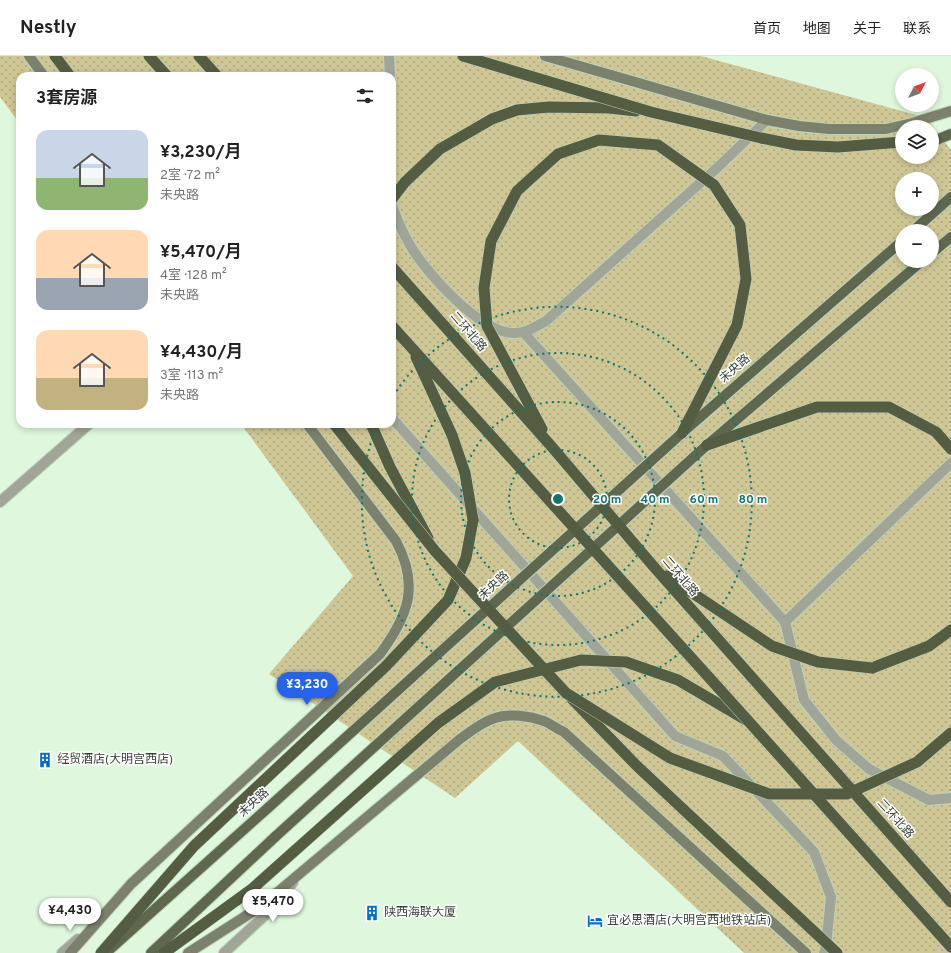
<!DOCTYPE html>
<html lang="zh">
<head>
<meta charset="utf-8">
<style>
  :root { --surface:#fff; --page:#f2f2f2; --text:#222; --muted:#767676; --line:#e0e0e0; --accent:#2563eb }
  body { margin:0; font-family:Overpass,"Noto Sans SC",sans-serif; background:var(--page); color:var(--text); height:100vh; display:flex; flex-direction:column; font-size:15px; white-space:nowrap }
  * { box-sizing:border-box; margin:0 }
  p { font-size:13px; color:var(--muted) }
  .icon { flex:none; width:22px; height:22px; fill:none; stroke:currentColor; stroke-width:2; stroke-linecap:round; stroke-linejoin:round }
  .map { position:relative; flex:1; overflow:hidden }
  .details { position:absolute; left:16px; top:16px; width:380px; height:356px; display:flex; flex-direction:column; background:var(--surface); border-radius:12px; box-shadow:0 2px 6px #0003 }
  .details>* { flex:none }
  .needle { width:26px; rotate:48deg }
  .controls { position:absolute; left:895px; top:12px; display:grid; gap:8px }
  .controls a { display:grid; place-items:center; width:44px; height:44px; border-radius:50%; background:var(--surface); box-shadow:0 2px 6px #0003; font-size:20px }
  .price { position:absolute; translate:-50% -34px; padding:0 9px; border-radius:14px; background:#fff; color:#222; font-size:13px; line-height:26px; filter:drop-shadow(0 1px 2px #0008) }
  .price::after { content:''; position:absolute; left:50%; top:24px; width:12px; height:9px; margin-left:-6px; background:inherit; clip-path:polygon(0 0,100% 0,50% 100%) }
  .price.on { background:var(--accent); color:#fff }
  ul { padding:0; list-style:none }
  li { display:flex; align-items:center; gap:12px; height:100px; padding:0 20px }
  li span { display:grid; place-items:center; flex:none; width:112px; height:80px; border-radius:12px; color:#555 }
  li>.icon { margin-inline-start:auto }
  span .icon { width:48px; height:48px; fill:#fffc; stroke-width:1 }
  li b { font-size:17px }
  h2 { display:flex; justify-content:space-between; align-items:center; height:48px; padding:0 20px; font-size:17px }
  header { display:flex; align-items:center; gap:24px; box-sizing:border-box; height:56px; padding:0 20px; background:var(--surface); border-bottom:1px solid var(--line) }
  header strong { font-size:19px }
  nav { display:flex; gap:22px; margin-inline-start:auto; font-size:14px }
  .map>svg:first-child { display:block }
</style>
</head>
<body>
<header>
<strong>Nestly</strong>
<nav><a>首页</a><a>地图</a><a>关于</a><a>联系</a></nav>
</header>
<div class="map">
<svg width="951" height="897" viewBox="0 0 951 897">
  <defs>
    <pattern id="grass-dots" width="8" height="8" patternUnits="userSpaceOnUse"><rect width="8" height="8" fill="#cfc695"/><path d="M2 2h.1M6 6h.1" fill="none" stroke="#a9a27a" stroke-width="1.8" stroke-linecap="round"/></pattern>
  </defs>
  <rect width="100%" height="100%" fill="#dff8dd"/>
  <path fill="url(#grass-dots)" fill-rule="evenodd" d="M 0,0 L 701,0 L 927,62 L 951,94 L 951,897 L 744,897 L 518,685 L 455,742 L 269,618 L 353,520 L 241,368 L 392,368 L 392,20 L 20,20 L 20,68 L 0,41 ZM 902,71 L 932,71 L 932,101 L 902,101 ZM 902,123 L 932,123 L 932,153 L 902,153 ZM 902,175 L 932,175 L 932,205 L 902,205 Z"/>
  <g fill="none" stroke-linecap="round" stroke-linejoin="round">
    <g stroke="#bdd3bb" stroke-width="12">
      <g id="minor">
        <path d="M 392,362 L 675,680 L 723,700 L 814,796 L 831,841 L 826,890 L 824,897"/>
        <path d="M 0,446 L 89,368"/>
        <path d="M 62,897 L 78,883"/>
        <path d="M 224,897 L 276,849 L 293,826"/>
      </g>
    </g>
    <g stroke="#bdd3bb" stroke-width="12">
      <g id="tertiary">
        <path d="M 389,0 L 390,20"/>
        <path d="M 392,150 C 397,163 403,177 410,189 C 426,217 481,278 515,277 C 527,277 536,270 546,265 L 718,111 L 767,64"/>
        <path d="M 524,277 L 785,566 L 804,644 L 836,684 L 869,713 L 929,744 L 951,742"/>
        <path d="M 785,566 L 951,407"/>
      </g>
    </g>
    <g stroke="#bdd3bb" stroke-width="12">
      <g id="secondary">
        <path d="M 29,0 L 44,20"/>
        <path d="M 545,0 L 767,64 L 799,70 L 829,73 L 886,73 L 912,67 L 951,55"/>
        <path d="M 70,897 L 131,828 L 380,598 C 408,560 420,530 396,485 L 307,368"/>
        <path d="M 188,897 L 260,851 L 460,683 C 471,675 482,666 495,662 C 510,657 530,660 544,665 C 551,668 557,673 564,676 L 806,897"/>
      </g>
    </g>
    <g stroke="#bdd3bb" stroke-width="12">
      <g id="primary">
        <path d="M 936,84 L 951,78"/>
        <path d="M 913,175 L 951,141"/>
        <path d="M 932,197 L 951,181"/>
        <path d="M 108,895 L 269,751"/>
        <path d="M 151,897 L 276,780"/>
      </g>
    </g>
    <g stroke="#bdd3bb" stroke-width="12">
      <g id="trunk">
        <path d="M 55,0 L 70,20"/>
        <path d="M 149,0 L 167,20"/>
        <path d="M 199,0 L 217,20"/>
        <path d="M 932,84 L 936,84"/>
        <path d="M 392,143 L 405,126 L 440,93 L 492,63 L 517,54 L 549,51 L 609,52 L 636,55"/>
        <path d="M 371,368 L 390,411 L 428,482"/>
        <path d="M 626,606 L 678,624 L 746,664"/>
        <path d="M 872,612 L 929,590 L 951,574"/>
        <path d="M 572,643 L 637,710 L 684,754"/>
        <path d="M 101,897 L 194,790 L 386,610 L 448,544 L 466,502 L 473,464"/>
        <path d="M 164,897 L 252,833"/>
      </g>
    </g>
    <use href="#minor" stroke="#a1a597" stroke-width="10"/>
    <use href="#tertiary" stroke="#a1a597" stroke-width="10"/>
    <use href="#secondary" stroke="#7b816d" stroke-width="10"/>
    <use href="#primary" stroke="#60674f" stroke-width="10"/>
    <use href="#trunk" stroke="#545c42" stroke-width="11"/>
    <g stroke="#bdd3bb" stroke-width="12" stroke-linecap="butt">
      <g id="primary-bridge">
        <path d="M 269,751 L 682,377 L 902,185"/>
        <path d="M 276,780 L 707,389 L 922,205"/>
      </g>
    </g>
    <g stroke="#bdd3bb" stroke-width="12" stroke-linecap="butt">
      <g id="trunk-bridge">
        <path d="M 463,0 L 651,56 L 761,82 L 796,89 L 838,91 L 902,86"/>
        <path d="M 392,211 L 552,391 L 654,511 L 951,846"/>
        <path d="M 392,270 L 751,668 L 951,891"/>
        <path d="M 416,301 L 452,379 L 465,417 L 473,464"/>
        <path d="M 334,368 L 435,495 L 566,637 L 670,702 L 769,738 L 847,738 L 917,706 L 951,677"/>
        <path d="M 542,373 L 487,270 L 484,232 L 491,185 L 517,135 L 558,98 L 599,84 L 658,89 L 714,129 L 740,169 L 746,223 L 737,269 L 682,377"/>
        <path d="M 707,389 L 817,351 L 889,351 L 936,376 L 951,393"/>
        <path d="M 667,520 L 772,590 L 818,606 L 872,612"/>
        <path d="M 684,754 L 837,897"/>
        <path d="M 252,833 L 438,667 L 495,626 L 581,604 L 626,606"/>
      </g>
    </g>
    <use href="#primary-bridge" stroke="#60674f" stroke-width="10"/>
    <use href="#trunk-bridge" stroke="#545c42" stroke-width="11"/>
  </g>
  <g fill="none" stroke="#0f766e" stroke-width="2" stroke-dasharray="2 4">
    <circle cx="558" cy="443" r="49"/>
    <circle cx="558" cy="443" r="97"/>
    <circle cx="558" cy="443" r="146"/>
    <path d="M393 340A195 195 0 1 1 378 368"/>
  </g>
  <defs>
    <g id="building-bare" transform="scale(1.2)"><path d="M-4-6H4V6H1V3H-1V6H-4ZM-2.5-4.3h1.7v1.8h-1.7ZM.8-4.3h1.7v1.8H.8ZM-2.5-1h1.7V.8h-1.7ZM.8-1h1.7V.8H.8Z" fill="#006ed6" stroke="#fff" stroke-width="2.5" paint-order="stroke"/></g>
    <g id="hotel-bare" transform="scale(1.2)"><path d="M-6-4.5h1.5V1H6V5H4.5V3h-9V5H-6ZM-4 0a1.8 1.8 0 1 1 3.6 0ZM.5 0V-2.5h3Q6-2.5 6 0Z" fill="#006ed6" stroke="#fff" stroke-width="2.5" paint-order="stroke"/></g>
  </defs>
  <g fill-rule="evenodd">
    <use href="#building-bare" x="45" y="704"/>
    <use href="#building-bare" x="372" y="857"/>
    <use href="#hotel-bare" x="595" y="865"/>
  </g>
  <g text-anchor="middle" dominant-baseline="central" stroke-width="3" stroke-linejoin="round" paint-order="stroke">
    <g font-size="12" fill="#364035" stroke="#fff">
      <text transform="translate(468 276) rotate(49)">二环北路</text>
      <text transform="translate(735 313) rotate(-41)">未央路</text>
      <text transform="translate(680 521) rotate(49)">二环北路</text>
      <text transform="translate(494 530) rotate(-42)">未央路</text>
      <text transform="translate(254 747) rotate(-42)">未央路</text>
      <text transform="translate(895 763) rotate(48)">二环北路</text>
    </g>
    <g font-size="12" fill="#364035" stroke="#fff" text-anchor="start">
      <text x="57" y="704">经贸酒店(大明宫西店)</text>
      <text x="384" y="857">陕西海联大厦</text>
      <text x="607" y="865">宜必思酒店(大明宫西地铁站店)</text>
    </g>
  </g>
  <circle cx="558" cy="443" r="6" fill="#0f766e" stroke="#fff" stroke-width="2"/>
  <g font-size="12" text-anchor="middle" font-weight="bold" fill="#0f766e" stroke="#fff" stroke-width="3" stroke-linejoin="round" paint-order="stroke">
    <text x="607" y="447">20 m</text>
    <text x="655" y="447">40 m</text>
    <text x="704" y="447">60 m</text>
    <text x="753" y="447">80 m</text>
  </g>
</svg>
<div class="controls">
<a><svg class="needle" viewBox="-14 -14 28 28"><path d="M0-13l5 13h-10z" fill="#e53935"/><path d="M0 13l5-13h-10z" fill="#767676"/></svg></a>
<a><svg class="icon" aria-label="layers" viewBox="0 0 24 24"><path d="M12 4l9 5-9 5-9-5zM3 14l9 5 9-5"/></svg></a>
<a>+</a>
<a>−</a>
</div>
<b class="price on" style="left:307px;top:650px">¥3,230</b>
<b class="price" style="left:273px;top:867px">¥5,470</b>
<b class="price" style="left:70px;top:876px">¥4,430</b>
<section class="details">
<h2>3套房源<svg class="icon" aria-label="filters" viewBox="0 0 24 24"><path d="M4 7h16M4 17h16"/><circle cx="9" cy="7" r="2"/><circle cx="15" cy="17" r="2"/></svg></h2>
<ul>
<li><span style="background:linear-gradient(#c9d6e8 60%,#8fb573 0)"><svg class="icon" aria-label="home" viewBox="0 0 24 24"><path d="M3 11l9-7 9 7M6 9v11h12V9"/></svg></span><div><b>¥3,230/月</b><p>2室 · 72 m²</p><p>未央路</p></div></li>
<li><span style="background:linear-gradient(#ffd9b3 60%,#9aa5b1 0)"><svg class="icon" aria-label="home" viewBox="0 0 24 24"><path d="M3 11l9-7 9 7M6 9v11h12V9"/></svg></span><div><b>¥5,470/月</b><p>4室 · 128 m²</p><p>未央路</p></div></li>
<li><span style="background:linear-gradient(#ffd9b3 60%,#c2b280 0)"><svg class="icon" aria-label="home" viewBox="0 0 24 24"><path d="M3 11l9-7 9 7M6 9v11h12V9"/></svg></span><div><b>¥4,430/月</b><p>3室 · 113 m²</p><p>未央路</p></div></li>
</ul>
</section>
</div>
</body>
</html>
